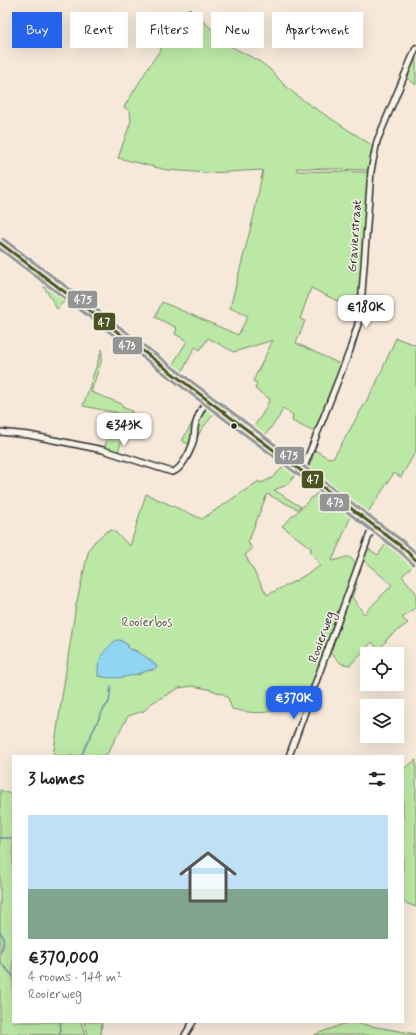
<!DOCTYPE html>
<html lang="en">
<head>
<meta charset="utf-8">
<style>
  :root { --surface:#fff; --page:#f6f6f6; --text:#222; --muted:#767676; --line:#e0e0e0; --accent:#2563eb }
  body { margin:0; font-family:Mynerve,sans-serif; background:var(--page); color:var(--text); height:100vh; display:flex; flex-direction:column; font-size:15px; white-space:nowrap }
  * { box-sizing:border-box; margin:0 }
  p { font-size:13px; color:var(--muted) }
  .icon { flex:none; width:22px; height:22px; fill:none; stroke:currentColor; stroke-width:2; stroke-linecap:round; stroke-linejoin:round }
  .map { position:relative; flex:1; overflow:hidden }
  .sheet { position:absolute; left:12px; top:755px; width:392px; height:268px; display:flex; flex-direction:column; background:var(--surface); border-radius:0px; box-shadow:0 4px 16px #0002 }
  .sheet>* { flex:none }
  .hud { position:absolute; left:12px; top:12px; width:392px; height:36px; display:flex; gap:8px }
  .controls { position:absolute; left:360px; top:647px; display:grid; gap:8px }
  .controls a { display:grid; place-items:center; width:44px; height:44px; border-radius:0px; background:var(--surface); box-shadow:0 4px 16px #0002; font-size:20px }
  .price { position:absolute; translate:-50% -34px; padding:0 9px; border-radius:8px; background:#fff; color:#222; font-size:13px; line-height:26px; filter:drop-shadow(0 1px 2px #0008) }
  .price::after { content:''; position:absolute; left:50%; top:24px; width:12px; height:9px; margin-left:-6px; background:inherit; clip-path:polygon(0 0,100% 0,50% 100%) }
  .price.active { background:var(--accent); color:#fff }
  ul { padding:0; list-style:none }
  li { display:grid; align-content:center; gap:8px; height:212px; padding:0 16px }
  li+li { border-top:1px solid var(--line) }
  li span { display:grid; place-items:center; height:124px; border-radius:0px; color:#555 }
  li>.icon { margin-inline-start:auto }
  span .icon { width:72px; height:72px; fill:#fffc; stroke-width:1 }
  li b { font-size:17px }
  h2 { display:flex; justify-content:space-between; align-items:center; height:48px; padding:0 16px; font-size:17px }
  .chip { padding:0 14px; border-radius:0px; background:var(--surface); box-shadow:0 4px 16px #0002; font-size:14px; line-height:36px }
  .chip.active { background:var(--accent); color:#fff }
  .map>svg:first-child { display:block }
</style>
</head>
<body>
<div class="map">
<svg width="416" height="1035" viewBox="0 0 416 1035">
  <rect width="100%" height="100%" fill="#f6e9da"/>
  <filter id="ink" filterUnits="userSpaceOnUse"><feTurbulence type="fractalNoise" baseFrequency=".025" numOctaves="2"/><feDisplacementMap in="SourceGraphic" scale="8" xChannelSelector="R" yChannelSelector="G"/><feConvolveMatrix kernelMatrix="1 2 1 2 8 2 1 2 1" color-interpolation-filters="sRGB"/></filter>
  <g filter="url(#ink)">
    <g fill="#bce8a6" stroke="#748a68" fill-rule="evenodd">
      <path d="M 189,8 L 230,46 L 259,61 L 272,71 L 285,86 L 304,101 L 373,146 L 368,170 L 296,168 L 297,171 L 366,172 L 369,176 L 358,311 L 311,288 L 300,319 L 305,321 L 296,343 L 342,365 L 314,432 L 292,421 L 293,415 L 283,408 L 279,417 L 263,438 L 253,428 L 263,413 L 270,399 L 255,389 L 257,383 L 253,381 L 273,340 L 234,352 L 208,338 L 200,350 L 195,347 L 181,374 L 171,367 L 187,341 L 175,334 L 177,328 L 155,317 L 162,302 L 238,335 L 248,316 L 230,308 L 254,215 L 263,170 L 207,173 L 167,170 L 118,158 L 131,121 L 130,111 L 124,107 L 150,65 Z"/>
      <path d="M 416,58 L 416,85 L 407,78 Z"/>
      <path d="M 42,280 L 44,280 L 67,298 L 57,309 L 42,283 Z"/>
      <path d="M 396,338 L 416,345 L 416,451 L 401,477 L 394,473 L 366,515 L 307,472 L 315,450 L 328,458 L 334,457 L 375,386 Z"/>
      <path d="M 102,349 L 102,359 L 91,392 L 122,404 L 122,407 L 132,411 L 118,452 L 104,448 L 118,413 L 83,406 Z"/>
      <path d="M 209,405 L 216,411 L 201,430 L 194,444 L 199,418 L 206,406 Z"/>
      <path d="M 197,414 L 191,445 L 182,441 Z"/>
      <path d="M 285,465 L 296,474 L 297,471 L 368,525 L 367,527 L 351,516 L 332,561 C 345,559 351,550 356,568 L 309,696 C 302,698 296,702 289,705 C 268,715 254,714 232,709 L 228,698 L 223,694 L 208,689 L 192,686 L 179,688 L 150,704 L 144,711 L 128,716 L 106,756 L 53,756 L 76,605 L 89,549 L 95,541 L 107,531 L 111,530 L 114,531 L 130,546 L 146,494 L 202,519 L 259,481 L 261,483 L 272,478 ZM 296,474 L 319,491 L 282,526 L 312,549 L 310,550 L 320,566 L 297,580 L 267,595 L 245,555 L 252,549 L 248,542 L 267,494 L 297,509 L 301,507 L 274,490 L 287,485 ZM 120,640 L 128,645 L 128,648 L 137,651 L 153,670 L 145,671 L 138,675 Z"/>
      <path d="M 388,541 L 415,564 L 402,576 L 416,593 L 416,607 L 402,618 L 408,623 L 389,637 L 379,650 L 372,642 L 350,665 L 342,664 L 330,653 L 355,582 L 357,583 L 352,597 L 364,614 L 392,585 L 363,560 L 367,548 L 378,555 Z"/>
      <path d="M 416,760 L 416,907 L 403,902 L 403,769 Z"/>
      <path d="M 0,790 L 13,795 L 13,1022 L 81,1022 L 85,1035 L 0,1034 Z"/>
      <path d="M 84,1022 L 102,1022 L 101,1035 L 88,1035 Z"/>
      <path d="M 349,1022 L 416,1034 L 416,1035 L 314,1035 Z"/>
    </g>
    <path fill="#92d4f4" stroke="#6990a4" d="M 116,640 L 120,640 L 128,645 L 128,648 C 131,650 134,650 137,652 C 145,655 151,661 157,666 L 156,668 C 153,670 149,670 144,672 C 128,677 115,680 98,676 C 97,657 103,652 116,640 Z"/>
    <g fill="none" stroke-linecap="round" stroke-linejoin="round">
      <g stroke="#6990a4" stroke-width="1.5">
        <path d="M 81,756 L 103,710 L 109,702 L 111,686"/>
        <path d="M 0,838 L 13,838"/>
        <path d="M 0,932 C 5,937 4,947 0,952"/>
        <path d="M 0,962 L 13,976"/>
        <path d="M 59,1035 L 61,1030 L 60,1022"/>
      </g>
      <g stroke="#2b2b2b" stroke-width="8">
        <g id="minor">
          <path d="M 0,432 L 29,435 L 103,450 L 172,472 C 181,471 191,450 193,442 C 195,436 194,429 196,423 C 198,414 203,407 207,400"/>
          <path d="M 301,471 L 304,467 L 350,350 L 358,324 L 361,306 L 371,171 L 377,141 L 416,48"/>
          <path d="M 289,756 L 373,525"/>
          <path d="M 185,1035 L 193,1022"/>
        </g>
      </g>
      <g stroke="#2b2b2b" stroke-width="9">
        <path id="major" d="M 0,243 L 402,547 L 416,556"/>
      </g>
      <use href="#minor" stroke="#f7f3e8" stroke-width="5"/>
      <use href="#major" stroke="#f7f3e8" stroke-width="6"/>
      <g stroke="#f7f3e8" stroke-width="6">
        <path id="bus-1" d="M 0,243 L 402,547 L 416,560"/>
      </g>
      <g stroke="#f7f3e8" stroke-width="6">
        <path id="bus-2" d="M 0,249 L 399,551 L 413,564"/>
      </g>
      <g stroke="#f7f3e8" stroke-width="6">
        <path id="bus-3" d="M 3,239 L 405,543 L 416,553"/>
      </g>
      <use href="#bus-1" stroke="#4a5321" stroke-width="3"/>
      <use href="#bus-2" stroke="#959595" stroke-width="3"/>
      <use href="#bus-3" stroke="#959595" stroke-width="3"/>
    </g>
  </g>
  <circle fill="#2b2b2b" stroke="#f7f3e8" stroke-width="1.5" cx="234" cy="426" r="3.5"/>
  <g text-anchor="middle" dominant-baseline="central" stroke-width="3" stroke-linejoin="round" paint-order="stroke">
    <g font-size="13" fill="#2b2b2b" stroke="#f7f3e8">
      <text transform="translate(355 236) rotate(-86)">Gravierstraat</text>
      <text transform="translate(322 637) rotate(-70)">Rooierweg</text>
    </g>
    <g font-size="13" fill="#4f5a4a" stroke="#f7f3e8">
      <text x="147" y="622">Rooierbos</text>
    </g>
  </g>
  <g stroke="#f7f3e8" stroke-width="1.5">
    <rect x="67" y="290" width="31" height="19" rx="4" fill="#959595"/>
    <rect x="93" y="312" width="23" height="19" rx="4" fill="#4a5321"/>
    <rect x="112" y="336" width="31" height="19" rx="4" fill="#959595"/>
    <rect x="274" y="446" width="31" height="19" rx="4" fill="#959595"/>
    <rect x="301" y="470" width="23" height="19" rx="4" fill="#4a5321"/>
    <rect x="319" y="493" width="31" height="19" rx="4" fill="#959595"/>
  </g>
  <g font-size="11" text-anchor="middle" font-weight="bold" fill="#fff">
    <text x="83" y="303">475</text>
    <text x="104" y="326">47</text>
    <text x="127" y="349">473</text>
    <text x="289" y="459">475</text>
    <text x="313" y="483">47</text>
    <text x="335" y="506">473</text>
  </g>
</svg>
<div class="controls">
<a><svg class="icon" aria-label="locate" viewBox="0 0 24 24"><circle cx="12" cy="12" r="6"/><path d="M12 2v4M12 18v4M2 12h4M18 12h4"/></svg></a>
<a><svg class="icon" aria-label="layers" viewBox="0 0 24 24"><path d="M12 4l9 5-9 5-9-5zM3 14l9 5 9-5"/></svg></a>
</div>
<b class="price" style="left:366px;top:329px">€180K</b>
<b class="price" style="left:124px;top:447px">€343K</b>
<b class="price active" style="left:294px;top:720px">€370K</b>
<div class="hud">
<a class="chip active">Buy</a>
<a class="chip">Rent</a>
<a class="chip">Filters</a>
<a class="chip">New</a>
<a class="chip">Apartment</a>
</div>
<section class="sheet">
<h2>3 homes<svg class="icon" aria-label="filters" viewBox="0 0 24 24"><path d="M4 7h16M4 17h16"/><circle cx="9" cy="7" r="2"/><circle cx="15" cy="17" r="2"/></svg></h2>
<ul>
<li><span style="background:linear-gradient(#bfe0f5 60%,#7fa58c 0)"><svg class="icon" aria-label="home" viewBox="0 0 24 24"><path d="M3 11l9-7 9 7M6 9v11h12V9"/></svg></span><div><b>€370,000</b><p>4 rooms · 144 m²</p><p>Rooierweg</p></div></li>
</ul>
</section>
</div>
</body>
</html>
